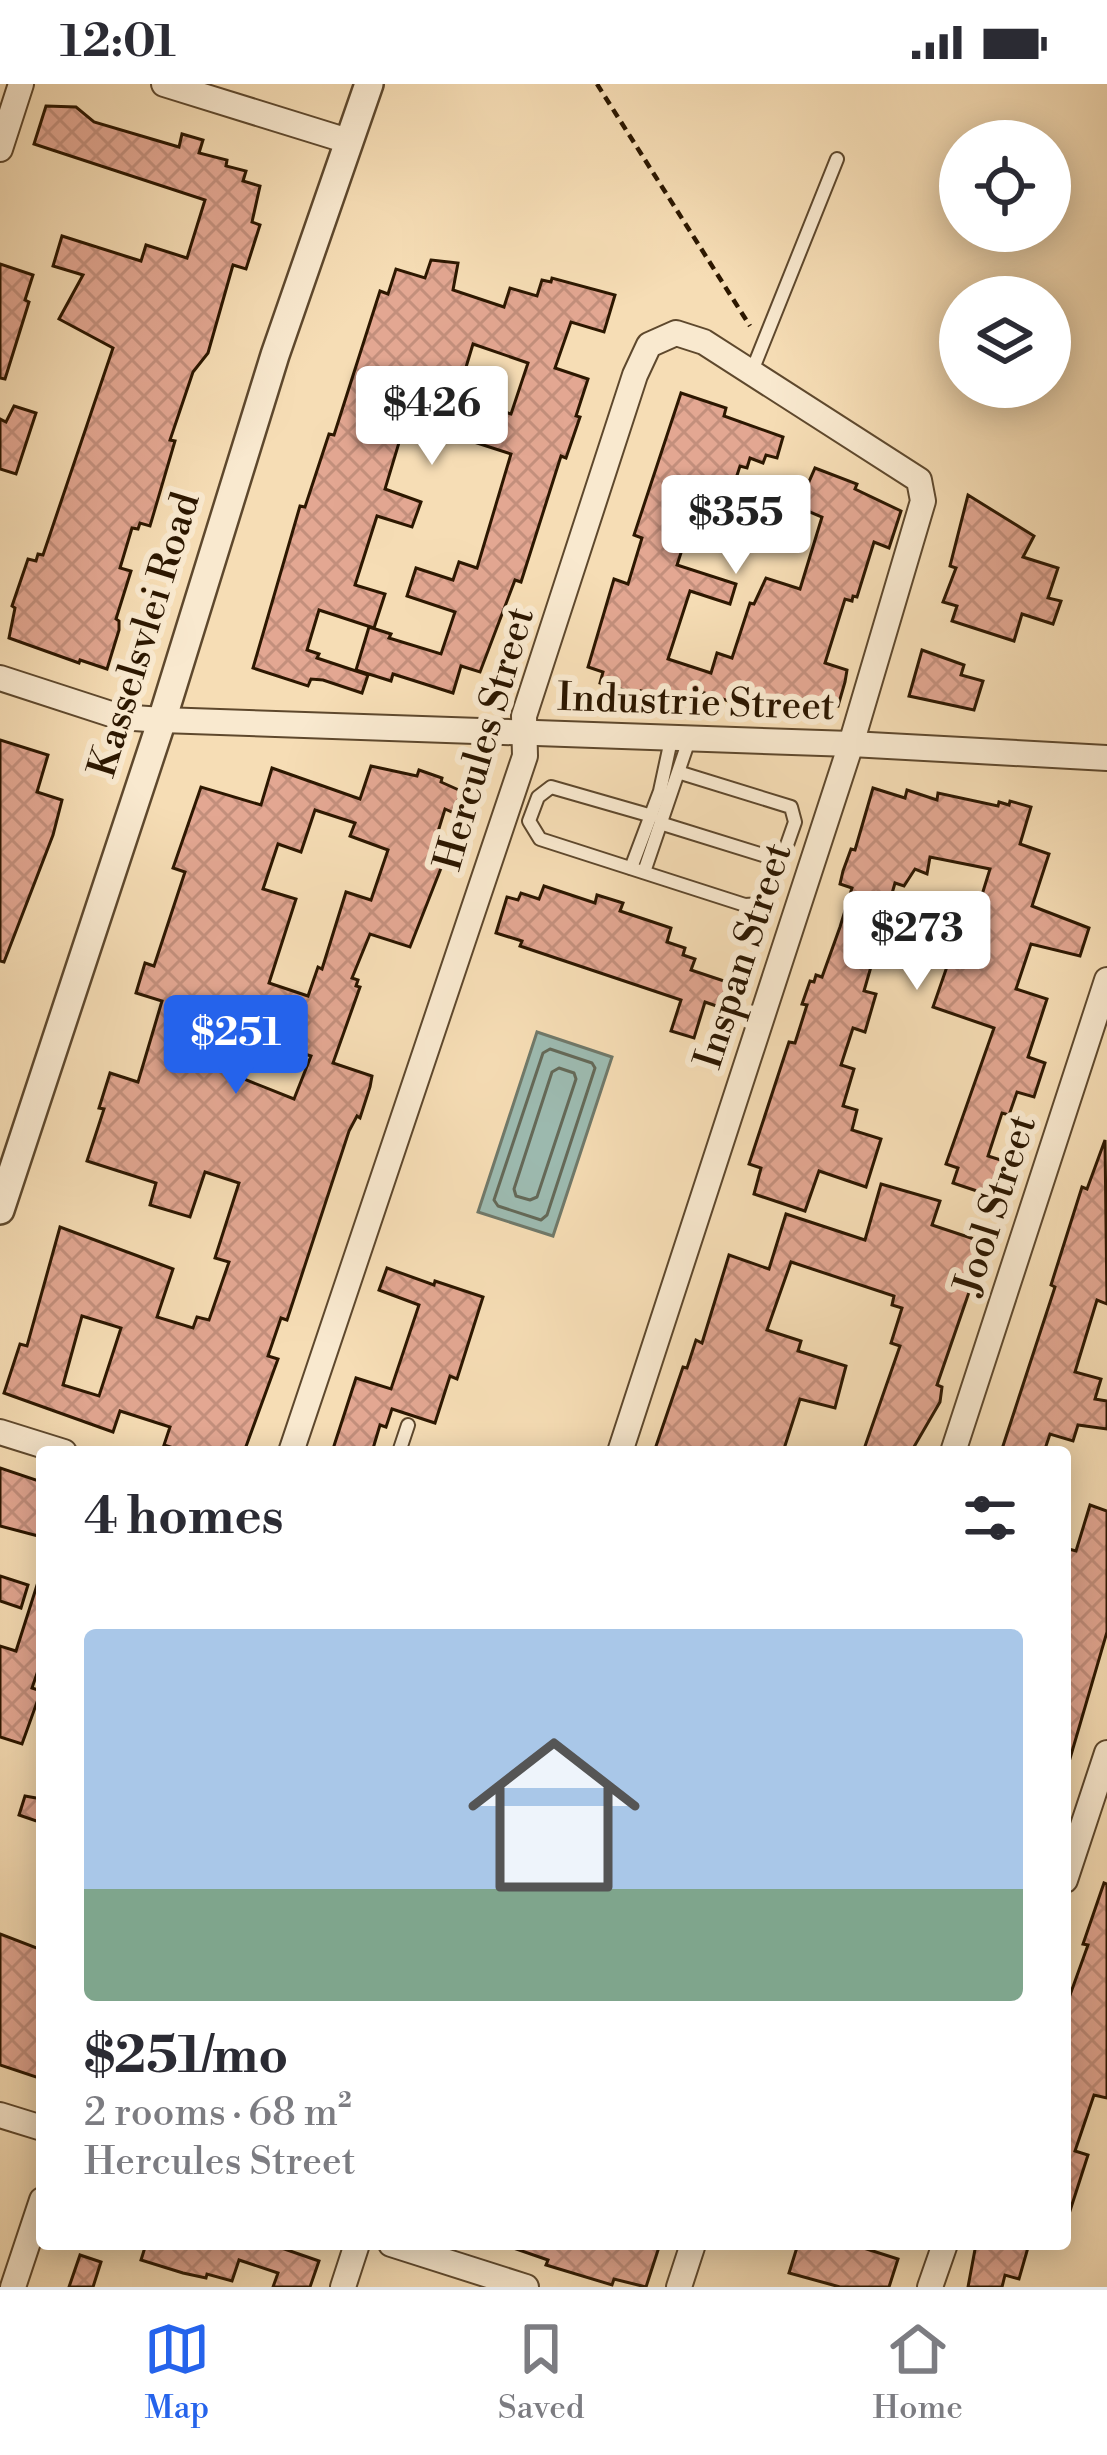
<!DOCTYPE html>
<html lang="en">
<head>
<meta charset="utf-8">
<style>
  :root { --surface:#fff; --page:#f7f7f7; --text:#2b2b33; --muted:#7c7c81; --line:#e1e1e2; --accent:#2563eb }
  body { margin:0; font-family:"Libre Bodoni",serif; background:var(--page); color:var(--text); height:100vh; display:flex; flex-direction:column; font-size:45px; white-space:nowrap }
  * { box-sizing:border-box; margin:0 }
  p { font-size:39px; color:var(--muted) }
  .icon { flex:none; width:66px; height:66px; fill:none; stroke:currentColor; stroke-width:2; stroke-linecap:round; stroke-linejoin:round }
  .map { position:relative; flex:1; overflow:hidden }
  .details { position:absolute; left:36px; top:1362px; width:1035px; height:804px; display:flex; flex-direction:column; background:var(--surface); border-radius:12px; box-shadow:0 6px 30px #0003 }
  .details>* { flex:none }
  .buttons { position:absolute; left:939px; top:36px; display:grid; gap:24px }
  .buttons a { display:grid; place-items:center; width:132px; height:132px; border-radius:50%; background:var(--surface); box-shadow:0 6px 30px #0003; font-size:60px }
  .price { position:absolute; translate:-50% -102px; padding:0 27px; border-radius:12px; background:#fff; color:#222; font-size:39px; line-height:78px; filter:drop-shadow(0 3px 6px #0008) }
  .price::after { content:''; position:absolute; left:50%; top:72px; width:36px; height:27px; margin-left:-18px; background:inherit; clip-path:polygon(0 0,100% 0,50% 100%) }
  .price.active { background:var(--accent); color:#fff }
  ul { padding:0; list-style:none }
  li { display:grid; align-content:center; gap:24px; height:636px; padding:0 48px }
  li+li { border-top:3px solid var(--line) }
  li span { display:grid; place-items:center; height:372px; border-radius:12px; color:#555 }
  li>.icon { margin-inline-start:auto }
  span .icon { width:216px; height:216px; fill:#fffc; stroke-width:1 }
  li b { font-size:51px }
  h2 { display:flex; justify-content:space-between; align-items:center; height:144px; padding:0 48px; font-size:51px }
  .status { display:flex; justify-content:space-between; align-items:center; height:84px; padding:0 60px; background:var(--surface); direction:ltr }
  .status svg { height:33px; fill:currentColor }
  .tabs { display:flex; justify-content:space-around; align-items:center; height:168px; border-top:3px solid var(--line); background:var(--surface); font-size:33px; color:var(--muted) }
  .tabs a { display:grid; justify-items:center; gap:6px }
  .tabs .active { color:var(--accent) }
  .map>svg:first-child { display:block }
</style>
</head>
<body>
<div class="status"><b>12:01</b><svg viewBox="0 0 49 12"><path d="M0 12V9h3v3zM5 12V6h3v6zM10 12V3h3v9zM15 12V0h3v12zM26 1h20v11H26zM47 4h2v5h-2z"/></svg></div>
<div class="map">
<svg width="1107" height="2203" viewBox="0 0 1107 2203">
  <defs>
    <pattern id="building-cross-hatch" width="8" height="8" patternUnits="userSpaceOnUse" patternTransform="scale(3)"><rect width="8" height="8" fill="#e3a792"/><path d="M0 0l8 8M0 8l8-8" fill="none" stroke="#c38f7c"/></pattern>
  </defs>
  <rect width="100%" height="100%" fill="#f6ddb5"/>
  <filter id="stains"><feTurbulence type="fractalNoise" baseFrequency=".00167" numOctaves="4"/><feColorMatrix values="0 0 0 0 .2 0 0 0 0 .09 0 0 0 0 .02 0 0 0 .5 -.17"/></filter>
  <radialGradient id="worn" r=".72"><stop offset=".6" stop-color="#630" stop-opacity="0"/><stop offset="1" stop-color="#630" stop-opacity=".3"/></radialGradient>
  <path fill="#9dbbb1" stroke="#70796a" stroke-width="3" d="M 537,948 L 612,973 L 553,1152 L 478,1128 Z"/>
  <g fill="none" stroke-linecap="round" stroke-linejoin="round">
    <g stroke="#646958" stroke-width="3">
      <path d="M 550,965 L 592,979 L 595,984 L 547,1131 L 541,1136 L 498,1122 L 494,1116 L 543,969 Z"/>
      <path d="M 559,984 L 574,989 L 576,995 L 537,1113 L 530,1116 L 516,1112 L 514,1105 L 552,988 Z"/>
    </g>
  </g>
  <g fill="url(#building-cross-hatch)" stroke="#2c1700" stroke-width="3" fill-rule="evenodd">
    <path d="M 46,22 L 76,23 L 94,38 L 179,63 L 182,50 L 203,56 L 199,69 L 227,76 L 226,82 L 246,87 L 243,97 L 260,102 L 252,138 L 260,141 L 246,185 L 233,181 L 208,269 L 193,288 L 170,356 L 175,357 L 150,442 L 140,439 L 138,445 L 132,444 L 120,484 L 131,487 L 116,535 L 119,537 L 119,546 L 107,585 L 80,576 L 79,579 L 9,554 L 15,524 L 12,522 L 28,475 L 36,477 L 38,470 L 43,471 L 113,264 L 59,235 L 83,191 L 53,182 L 62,152 L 141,177 L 146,161 L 187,174 L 205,116 L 34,60 Z"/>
    <path d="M 431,176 L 458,179 L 453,206 L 504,223 L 510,204 L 537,212 L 542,196 L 551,198 L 552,194 L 615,211 L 604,248 L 571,238 L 555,284 L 588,295 L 576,332 L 580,333 L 566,374 L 561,372 L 521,498 L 515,496 L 480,588 L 461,582 L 453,609 L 393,590 L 391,597 L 356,586 L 369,543 L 391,550 L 389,554 L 441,570 L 455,528 L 407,512 L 416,484 L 453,496 L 459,478 L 477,484 L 511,370 L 449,350 L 453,335 L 410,322 L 385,405 L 421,418 L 412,443 L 377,432 L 355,501 L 385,510 L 374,544 L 319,526 L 307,566 L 319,570 L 317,574 L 368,591 L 362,609 L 323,596 L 311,595 L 308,602 L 253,584 L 300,422 L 305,423 L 329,350 L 334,351 L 380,207 L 388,210 L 396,185 L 425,194 ZM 473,260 L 528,279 L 511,330 L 457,313 Z"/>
    <path d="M 0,180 L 33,191 L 25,216 L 29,218 L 5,295 L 0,294 Z"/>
    <path d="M 681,309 L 726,324 L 724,332 L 783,353 L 777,374 L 766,371 L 763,379 L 750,374 L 747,384 L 740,382 L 722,438 L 694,429 L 677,481 L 736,500 L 730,520 L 690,507 L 668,575 L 711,589 L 717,569 L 732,574 L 750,519 L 754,520 L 766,494 L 800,505 L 822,433 L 798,423 L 815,384 L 857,400 L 855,405 L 901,427 L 889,464 L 874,458 L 857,513 L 853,512 L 852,517 L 845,515 L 825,579 L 847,586 L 845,598 L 838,622 L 822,619 L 818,632 L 780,620 L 779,626 L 740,613 L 738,620 L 695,606 L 691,617 L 678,613 L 677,618 L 641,607 L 640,611 L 600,599 L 603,588 L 588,583 L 614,495 L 628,500 L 642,454 L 634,451 Z"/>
    <path d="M 14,322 L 36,329 L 16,390 L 0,385 L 0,335 L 6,338 Z"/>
    <path d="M 968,411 L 1034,452 L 1023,473 L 1058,484 L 1048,514 L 1061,517 L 1053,540 L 1022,530 L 1014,557 L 952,537 L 957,522 L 943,518 L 956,484 L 950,482 Z"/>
    <path d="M 922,566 L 964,581 L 961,591 L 983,597 L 974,626 L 909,612 Z"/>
    <path d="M 0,656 L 48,671 L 37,708 L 62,716 L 53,751 L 4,878 L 0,877 Z"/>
    <path d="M 371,682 L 417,692 L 419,686 L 442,694 L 441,698 L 461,707 L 454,729 L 445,725 L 432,767 L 445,774 L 410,863 L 370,850 L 352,894 L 358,896 L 356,902 L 360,903 L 333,979 L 372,992 L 370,1003 L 360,1034 L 357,1032 L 349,1047 L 287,1236 L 281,1234 L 268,1272 L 278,1275 L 244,1368 L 186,1368 L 164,1361 L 170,1343 L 120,1327 L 113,1348 L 4,1309 L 20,1260 L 27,1262 L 60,1143 L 173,1185 L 157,1233 L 193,1244 L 197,1233 L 209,1236 L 229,1178 L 215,1174 L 239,1099 L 205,1088 L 190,1133 L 150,1121 L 156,1099 L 87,1077 L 104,1025 L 99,1024 L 110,989 L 138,998 L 162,917 L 136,909 L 145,879 L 154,882 L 185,788 L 173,784 L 201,703 L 261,721 L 272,684 L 360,715 ZM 315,726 L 355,739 L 350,752 L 388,766 L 371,816 L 346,808 L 322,885 L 318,883 L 308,912 L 269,899 L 296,815 L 263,805 L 278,760 L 301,768 ZM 252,953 L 311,972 L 294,1015 L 239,993 ZM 82,1232 L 121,1244 L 99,1312 L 63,1301 Z"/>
    <path d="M 873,704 L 905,714 L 907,706 L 937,716 L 938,709 L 998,722 L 999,718 L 1009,721 L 1010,717 L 1031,723 L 1020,760 L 1049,770 L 1032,822 L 1089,844 L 1080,872 L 1031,860 L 1016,905 L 1047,915 L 1028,973 L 1045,979 L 1034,1013 L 1017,1008 L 1009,1031 L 1002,1029 L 988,1072 L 1007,1078 L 995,1113 L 953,1099 L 958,1084 L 946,1080 L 994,944 L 933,923 L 951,871 L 958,873 L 968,841 L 972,843 L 990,785 L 930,773 L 927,790 L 915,785 L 904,802 L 895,799 L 864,907 L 876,910 L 865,948 L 853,944 L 841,981 L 854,985 L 843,1022 L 857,1026 L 852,1046 L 881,1055 L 866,1103 L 819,1087 L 805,1127 L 754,1110 L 761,1084 L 749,1080 L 789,958 L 795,959 L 807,921 L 802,920 L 810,897 L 814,898 L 816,891 L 822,893 L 840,843 L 852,804 L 840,800 L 843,787 L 851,765 L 855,766 Z"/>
    <path d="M 544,802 L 595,819 L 597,811 L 623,819 L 620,827 L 671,844 L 667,858 L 685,864 L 683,871 L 695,875 L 691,886 L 739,902 L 731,927 L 705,918 L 694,954 L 671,947 L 681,916 L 520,862 L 522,857 L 496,849 L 507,813 L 518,816 L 521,809 L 539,815 Z"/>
    <path d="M 1105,1056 L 1107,1220 L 1097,1216 L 1075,1288 L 1101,1295 L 1095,1315 L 1107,1317 L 1107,1345 L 1078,1341 L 1073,1357 L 1050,1350 L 1044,1368 L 1001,1368 L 1055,1203 L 1051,1201 L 1082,1103 L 1087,1105 Z"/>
    <path d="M 881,1100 L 940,1117 L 932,1141 L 986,1159 L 937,1301 L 942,1303 L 940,1318 L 911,1368 L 863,1368 L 900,1262 L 891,1259 L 902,1224 L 892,1221 L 894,1212 L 791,1178 L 767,1246 L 801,1257 L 798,1267 L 846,1282 L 835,1324 L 800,1315 L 783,1368 L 654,1368 L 683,1283 L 687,1284 L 696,1256 L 702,1259 L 729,1171 L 769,1185 L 786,1130 L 865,1156 Z"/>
    <path d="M 387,1184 L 434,1201 L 435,1197 L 483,1213 L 457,1295 L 450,1292 L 435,1339 L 392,1325 L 386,1343 L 380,1341 L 372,1368 L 332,1368 L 356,1294 L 391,1305 L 419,1221 L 379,1206 Z"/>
    <path d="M 0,1384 L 42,1398 L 42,1453 L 0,1442 Z"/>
    <path d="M 1090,1421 L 1107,1427 L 1107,1548 L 1069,1678 L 1065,1678 L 1065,1464 L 1076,1467 Z"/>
    <path d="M 0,1492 L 28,1501 L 21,1524 L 0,1517 Z"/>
    <path d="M 38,1498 L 42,1499 L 42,1575 L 32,1604 L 41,1607 L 22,1660 L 0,1653 L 0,1562 L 16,1567 Z"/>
    <path d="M 25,1712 L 42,1715 L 42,1739 L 19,1731 Z"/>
    <path d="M 1104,1799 L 1107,1800 L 1107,2014 L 1094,2011 L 1075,2067 L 1088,2071 L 1069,2130 L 1065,2130 L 1065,1925 L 1088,1861 L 1083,1860 Z"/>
    <path d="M 0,1850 L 42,1866 L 42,1995 L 0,1981 Z"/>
    <path d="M 146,2160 L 270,2160 L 319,2177 L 310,2203 L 273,2203 L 278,2189 L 239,2176 L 232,2197 L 207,2190 L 206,2194 L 183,2189 L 141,2176 Z"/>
    <path d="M 513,2160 L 660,2160 L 646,2203 L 614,2195 L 612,2201 L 546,2181 L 548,2176 L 513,2164 Z"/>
    <path d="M 798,2160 L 851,2160 L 898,2175 L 889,2203 L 840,2203 L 789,2189 Z"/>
    <path d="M 976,2160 L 1029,2160 L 1019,2195 L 1005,2191 L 1002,2203 L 968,2203 Z"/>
    <path d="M 80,2171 L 101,2178 L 93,2203 L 69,2203 Z"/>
  </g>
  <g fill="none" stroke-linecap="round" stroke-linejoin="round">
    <g stroke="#5e482d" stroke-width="16">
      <g id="service">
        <path d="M 752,287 L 837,75"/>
        <path d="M 652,732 L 551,703 L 538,713 L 529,737 L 540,755 L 745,821 L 761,820 L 768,815 L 795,738 L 791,723 L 681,689"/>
        <path d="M 663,740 L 782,777"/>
        <path d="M 631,784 L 660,707 L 671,656"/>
        <path d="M 644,788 L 689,656"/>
        <path d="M 399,1368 L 408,1341"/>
      </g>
    </g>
    <g stroke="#5e482d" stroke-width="28">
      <g id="minor">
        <path d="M 164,0 L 348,57"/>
        <path d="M 0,65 L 21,0"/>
        <path d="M 0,594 L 120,633 L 162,636 L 851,660 L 1107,674"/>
        <path d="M 0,1348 L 64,1368"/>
        <path d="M 291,1368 L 525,672 L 524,632 L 635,291 L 649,261 L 676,249 L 704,258 L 919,396 L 923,417 L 851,660 L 620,1368"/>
        <path d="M 953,1368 L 1107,896"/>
        <path d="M 1065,1796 L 1107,1669"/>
        <path d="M 0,2031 L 42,2044"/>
        <path d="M 391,2160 L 526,2203"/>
        <path d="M 13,2203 L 42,2116"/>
        <path d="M 343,2203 L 357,2160"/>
        <path d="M 679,2203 L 693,2160"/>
        <path d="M 930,2203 L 945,2160"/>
      </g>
    </g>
    <g stroke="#5e482d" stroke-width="32">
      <path id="tertiary" d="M 0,1126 L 162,636 L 275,271 L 369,0"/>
    </g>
    <path stroke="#2c1700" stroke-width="4.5" stroke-dasharray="9 6" stroke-linecap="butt" d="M 597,0 L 750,242"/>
    <use href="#service" stroke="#f9e9cf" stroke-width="12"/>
    <use href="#minor" stroke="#f9e9cf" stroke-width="24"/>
    <use href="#tertiary" stroke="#f9e9cf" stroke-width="27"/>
  </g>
  <g text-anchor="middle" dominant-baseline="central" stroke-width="12" stroke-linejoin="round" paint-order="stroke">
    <g font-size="39" fill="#2c1700" stroke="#f9e9cf">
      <text transform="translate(145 551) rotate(-73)">Kasselsvlei Road</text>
      <text transform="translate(696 619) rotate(2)">Industrie Street</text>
      <text transform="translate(485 655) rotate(-74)">Hercules Street</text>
      <text transform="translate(744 872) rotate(-72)">Inspan Street</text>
      <text transform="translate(996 1121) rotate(-72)">Jool Street</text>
    </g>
  </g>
  <rect width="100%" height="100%" filter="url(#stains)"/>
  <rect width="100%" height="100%" fill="url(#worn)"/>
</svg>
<div class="buttons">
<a><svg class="icon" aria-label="locate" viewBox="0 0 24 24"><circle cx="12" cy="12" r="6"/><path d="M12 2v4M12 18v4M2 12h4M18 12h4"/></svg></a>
<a><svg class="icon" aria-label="layers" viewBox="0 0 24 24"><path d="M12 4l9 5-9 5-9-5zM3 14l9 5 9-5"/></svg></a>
</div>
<b class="price" style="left:432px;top:384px">$426</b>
<b class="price" style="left:736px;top:493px">$355</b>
<b class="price" style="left:917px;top:909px">$273</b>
<b class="price active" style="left:236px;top:1013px">$251</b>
<section class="details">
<h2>4 homes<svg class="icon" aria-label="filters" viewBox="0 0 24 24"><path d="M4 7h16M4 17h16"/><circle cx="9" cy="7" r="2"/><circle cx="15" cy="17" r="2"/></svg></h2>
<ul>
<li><span style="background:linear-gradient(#a9c7e8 70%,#7fa58c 0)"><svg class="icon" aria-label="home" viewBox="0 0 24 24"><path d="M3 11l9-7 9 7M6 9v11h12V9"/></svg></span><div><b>$251/mo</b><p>2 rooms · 68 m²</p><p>Hercules Street</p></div></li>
</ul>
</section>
</div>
<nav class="tabs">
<a class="active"><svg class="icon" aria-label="map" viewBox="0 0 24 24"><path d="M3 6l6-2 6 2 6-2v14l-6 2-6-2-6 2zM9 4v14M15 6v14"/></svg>Map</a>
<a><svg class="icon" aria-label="saved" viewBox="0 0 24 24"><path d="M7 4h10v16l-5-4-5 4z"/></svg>Saved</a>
<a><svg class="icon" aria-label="home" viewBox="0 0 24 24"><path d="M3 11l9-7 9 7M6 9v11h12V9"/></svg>Home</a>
</nav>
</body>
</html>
